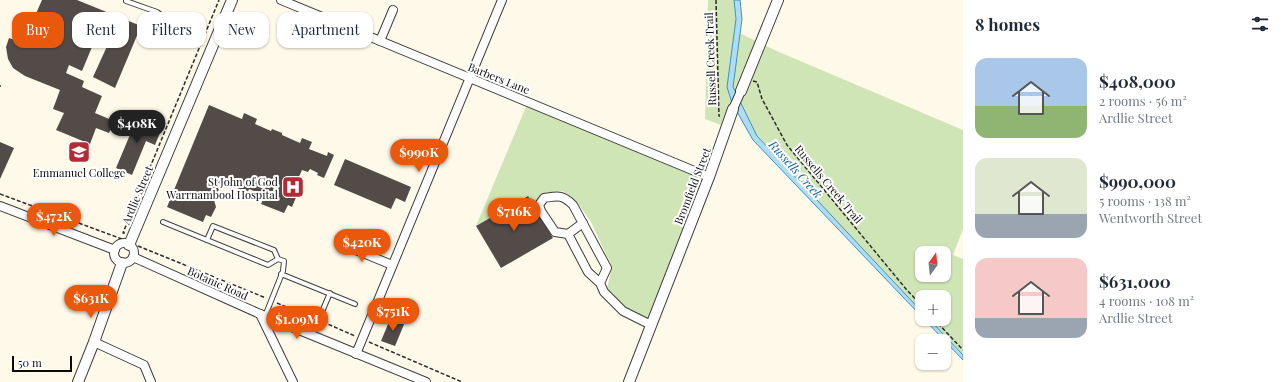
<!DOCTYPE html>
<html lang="en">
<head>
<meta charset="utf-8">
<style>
  :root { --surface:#fff; --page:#f6f6f7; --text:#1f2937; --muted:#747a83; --accent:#ea580c }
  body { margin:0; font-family:"Playfair Display",serif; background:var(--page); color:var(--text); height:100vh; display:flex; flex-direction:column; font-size:15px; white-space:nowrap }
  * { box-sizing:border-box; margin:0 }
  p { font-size:13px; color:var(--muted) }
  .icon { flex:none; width:22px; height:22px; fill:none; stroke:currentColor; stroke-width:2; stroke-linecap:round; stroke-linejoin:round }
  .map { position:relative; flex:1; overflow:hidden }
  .details { display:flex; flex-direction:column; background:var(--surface); width:320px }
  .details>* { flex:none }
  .guide { position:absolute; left:12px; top:12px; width:380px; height:36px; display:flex; gap:8px }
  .needle { width:26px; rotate:15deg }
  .tools { position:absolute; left:915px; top:246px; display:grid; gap:8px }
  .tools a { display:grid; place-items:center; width:36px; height:36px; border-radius:8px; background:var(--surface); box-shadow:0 1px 3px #0004; font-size:20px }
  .scale { position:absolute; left:12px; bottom:10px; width:60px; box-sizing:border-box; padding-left:4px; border:2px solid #0a0a0a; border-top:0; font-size:11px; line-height:14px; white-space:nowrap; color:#0a0a0a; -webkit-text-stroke:3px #fff; paint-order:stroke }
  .price { position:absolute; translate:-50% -34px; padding:0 9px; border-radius:14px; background:var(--accent); color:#fff; font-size:13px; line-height:26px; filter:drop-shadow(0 1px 2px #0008) }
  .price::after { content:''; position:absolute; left:50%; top:24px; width:12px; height:9px; margin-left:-6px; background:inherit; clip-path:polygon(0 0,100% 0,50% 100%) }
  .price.active { background:#222; color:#fff }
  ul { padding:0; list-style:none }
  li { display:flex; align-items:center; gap:12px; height:100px; padding:0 12px }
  li span { display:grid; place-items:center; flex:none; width:112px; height:80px; border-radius:12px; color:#555 }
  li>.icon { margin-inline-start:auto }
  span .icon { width:48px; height:48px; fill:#fffc; stroke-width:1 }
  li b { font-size:17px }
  h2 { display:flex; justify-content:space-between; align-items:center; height:48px; padding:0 12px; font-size:17px }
  .pill { padding:0 14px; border-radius:12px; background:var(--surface); box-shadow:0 1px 3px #0004; font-size:14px; line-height:36px }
  .pill.active { background:var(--accent); color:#fff }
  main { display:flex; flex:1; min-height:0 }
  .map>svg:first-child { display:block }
</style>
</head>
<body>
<main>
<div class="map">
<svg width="963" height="382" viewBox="0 0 963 382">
  <rect width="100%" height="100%" fill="#fef9e9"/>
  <g fill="#d0e5b5" fill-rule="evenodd">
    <path d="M 708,0 L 737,0 L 737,32 L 779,52 L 963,130 L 963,229 L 953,255 L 963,259 L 963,355 L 929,319 L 944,319 L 944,297 L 922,297 L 922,312 L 755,137 L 739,98 L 726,127 L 705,119 ZM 922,253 L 944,253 L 944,275 L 922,275 Z"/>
    <path d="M 528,102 L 709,177 L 653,320 L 639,315 L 619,305 L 607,289 L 612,267 L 591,222 L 577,202 L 563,191 L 544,193 L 533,205 L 527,196 L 476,226 Z"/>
  </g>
  <g fill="#b0dcf2" stroke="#3b93c5">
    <path d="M 734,0 L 740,0 L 742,19 L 733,87 L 757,136 L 922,312 L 922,317 L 753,140 L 732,103 L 727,87 L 736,19 Z"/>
    <path d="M 924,319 L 929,319 L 963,355 L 963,360 Z"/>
  </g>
  <g fill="#524b47">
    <path d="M 42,0 L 77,0 L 141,26 L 115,88 L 93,77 L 114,31 L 92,22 L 83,43 L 92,47 L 82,71 L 69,65 L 66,73 L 84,81 L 82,87 L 102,96 L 95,113 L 114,121 L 109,133 L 96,128 L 90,144 L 56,130 L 64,113 L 53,109 L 60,90 L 25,76 L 13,68 L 8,59 L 6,47 L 9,38 L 23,43 Z"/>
    <path d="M 209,105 L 242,119 L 244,113 L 257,119 L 255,124 L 271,131 L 272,129 L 282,133 L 282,135 L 300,143 L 302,138 L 312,142 L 309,149 L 327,156 L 328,152 L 334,155 L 324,178 L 317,175 L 318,173 L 310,169 L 308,172 L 302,170 L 297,181 L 302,183 L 292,207 L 288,205 L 284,213 L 261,204 L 265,195 L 249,189 L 247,195 L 237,192 L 240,185 L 224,179 L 222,183 L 226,184 L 224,188 L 220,187 L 214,200 L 216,207 L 211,217 L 206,215 L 203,222 L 167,207 Z"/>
    <path d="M 134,117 L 162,128 L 155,145 L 146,141 L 132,175 L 116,168 L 132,130 L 129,128 Z"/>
    <path d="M 0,142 L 14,148 L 0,179 Z"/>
    <path d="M 345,159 L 411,187 L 405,202 L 396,198 L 391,209 L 334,185 Z"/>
    <path d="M 528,196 L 553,238 L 501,268 L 476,226 Z"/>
    <path d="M 391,317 L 405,322 L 395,346 L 381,341 Z"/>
  </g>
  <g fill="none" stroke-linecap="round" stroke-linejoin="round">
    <g stroke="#3d3d3d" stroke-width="6">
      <g id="service">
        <path d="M 126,1 L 157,12 L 165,18"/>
        <path d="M 163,222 L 268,265 L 278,259"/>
        <path d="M 207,240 L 213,226 L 274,250 L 278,259 L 284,261 L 283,271 L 265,316"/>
        <path d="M 281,274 L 355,304"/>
        <path d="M 312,335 L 330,293"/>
      </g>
    </g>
    <g stroke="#3d3d3d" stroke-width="10">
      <g id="minor">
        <path d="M 281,0 L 709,177"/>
        <path d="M 380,41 L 393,10"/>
        <path d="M 733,109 L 741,91"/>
        <path d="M 0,206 L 115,250"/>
        <path d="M 568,234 L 583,223"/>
        <path d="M 339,243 L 392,265"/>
        <circle cx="124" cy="253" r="10"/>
        <path d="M 133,257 L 260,314 L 426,382"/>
        <path d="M 600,283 L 607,268 L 573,205 C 562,194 558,196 544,198 L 539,205 L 541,211 L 555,232 L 568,234 L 588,272 L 600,283 L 604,292 L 623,311 L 651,325"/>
        <path d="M 260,314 L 293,382"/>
        <path d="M 94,342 L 144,365 L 151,382"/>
        <path d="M 356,354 L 502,0"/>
      </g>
    </g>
    <g stroke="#3d3d3d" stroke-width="12">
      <g id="tertiary">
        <path d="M 741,91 L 778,0"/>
        <path d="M 129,245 L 232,0"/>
        <path d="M 78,382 L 94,342 L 122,263"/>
        <path d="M 629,382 L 709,177 L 733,109"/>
      </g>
    </g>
    <g stroke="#2c2c2c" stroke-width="1.5" stroke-dasharray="4 2" stroke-linecap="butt">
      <path d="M 716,0 L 719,116 L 720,116"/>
      <path d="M 753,81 L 757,82 L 762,99 L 787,145 L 906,289 L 922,306"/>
      <path d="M 0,86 L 1,86"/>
      <path d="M 0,194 L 122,239"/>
      <path d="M 125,233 L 123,233 L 219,0"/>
      <path d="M 138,246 L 266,298"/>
      <path d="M 277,303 L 312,318"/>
      <path d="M 934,319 L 963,350"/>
      <path d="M 323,322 L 355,336"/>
      <path d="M 369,342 L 462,382"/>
    </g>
    <use href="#service" stroke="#fff" stroke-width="4"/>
    <use href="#minor" stroke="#fff" stroke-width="8"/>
    <use href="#tertiary" stroke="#fff" stroke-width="10"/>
  </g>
  <defs>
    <g id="school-square" transform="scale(1.15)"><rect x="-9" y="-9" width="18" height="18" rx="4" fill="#b22b36" stroke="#fff"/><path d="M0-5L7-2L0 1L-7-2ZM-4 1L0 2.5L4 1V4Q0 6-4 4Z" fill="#fff"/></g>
    <g id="hospital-square" transform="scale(1.15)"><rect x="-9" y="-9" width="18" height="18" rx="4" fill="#b22b36" stroke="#fff"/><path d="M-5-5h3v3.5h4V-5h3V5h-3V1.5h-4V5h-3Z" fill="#fff"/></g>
  </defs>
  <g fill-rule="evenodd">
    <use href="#school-square" x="79" y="152"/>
    <use href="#hospital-square" x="293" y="187"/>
  </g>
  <g text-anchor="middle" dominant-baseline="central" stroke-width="4" stroke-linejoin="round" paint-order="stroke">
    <g font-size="11" fill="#0a0a0a" stroke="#fff">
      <text transform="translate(710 59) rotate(-92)">Russell Creek Trail</text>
      <text transform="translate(499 78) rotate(22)">Barbers Lane</text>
      <text transform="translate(829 184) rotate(50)">Russells Creek Trail</text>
      <text transform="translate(692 186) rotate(-69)">Bromfield Street</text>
      <text transform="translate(137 195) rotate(-67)">Ardlie Street</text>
      <text transform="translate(218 283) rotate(24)">Botanic Road</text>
    </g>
    <g font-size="11" fill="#0a0a0a" stroke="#fff">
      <text x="79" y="172">Emmanuel College</text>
      <text x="278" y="181" text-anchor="end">St John of God<tspan x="278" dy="13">Warrnambool Hospital</tspan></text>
    </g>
    <g font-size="12" font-style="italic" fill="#1b6494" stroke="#fff">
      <text transform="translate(796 169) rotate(48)">Russells Creek</text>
    </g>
  </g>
</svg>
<div class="tools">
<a><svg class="needle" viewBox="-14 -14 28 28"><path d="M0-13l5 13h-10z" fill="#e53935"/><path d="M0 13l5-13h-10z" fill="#747a83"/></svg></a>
<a>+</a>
<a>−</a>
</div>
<div class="scale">50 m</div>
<b class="price active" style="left:137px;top:144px">$408K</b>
<b class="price" style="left:419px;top:173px">$990K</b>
<b class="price" style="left:514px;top:232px">$716K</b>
<b class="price" style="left:54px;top:237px">$472K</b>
<b class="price" style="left:362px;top:263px">$420K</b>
<b class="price" style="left:91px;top:319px">$631K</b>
<b class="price" style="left:393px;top:332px">$751K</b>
<b class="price" style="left:297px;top:340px">$1.09M</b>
<div class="guide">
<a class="pill active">Buy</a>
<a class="pill">Rent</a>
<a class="pill">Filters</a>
<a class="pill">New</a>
<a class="pill">Apartment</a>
</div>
</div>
<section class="details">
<h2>8 homes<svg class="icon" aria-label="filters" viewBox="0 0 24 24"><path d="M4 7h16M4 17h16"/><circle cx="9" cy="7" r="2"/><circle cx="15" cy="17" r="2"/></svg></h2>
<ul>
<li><span style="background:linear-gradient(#a9c7e8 60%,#8fb573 0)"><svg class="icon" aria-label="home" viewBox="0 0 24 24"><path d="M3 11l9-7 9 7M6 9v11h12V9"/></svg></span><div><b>$408,000</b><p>2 rooms · 56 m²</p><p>Ardlie Street</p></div></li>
<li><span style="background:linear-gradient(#dfe7d0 70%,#9aa5b1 0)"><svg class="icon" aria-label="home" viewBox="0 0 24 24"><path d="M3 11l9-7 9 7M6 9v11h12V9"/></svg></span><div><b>$990,000</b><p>5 rooms · 138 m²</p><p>Wentworth Street</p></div></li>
<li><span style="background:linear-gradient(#f6c9c9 75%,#9aa5b1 0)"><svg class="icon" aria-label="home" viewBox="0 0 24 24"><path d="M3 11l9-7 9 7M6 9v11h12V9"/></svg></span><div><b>$631,000</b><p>4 rooms · 108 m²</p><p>Ardlie Street</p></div></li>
</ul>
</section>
</main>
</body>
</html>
